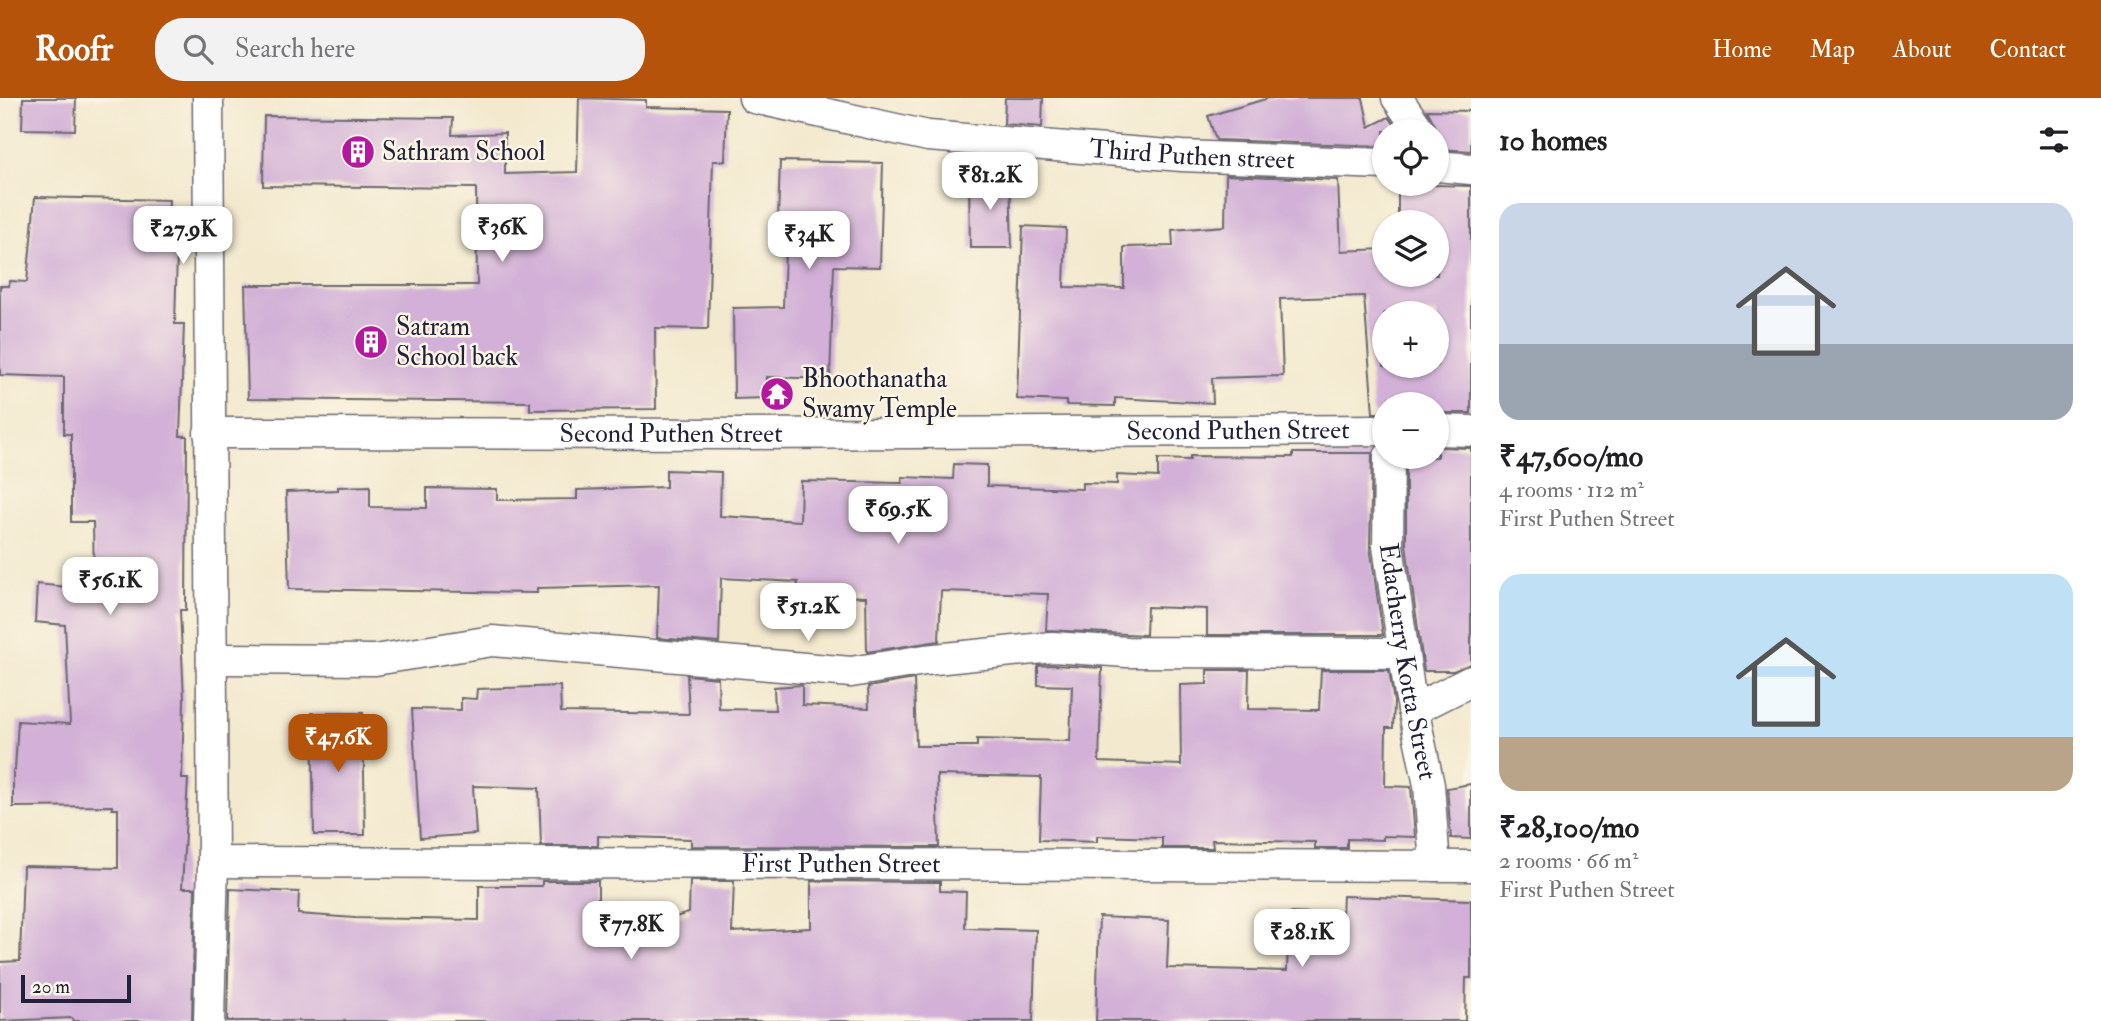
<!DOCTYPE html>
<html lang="en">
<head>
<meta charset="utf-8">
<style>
  :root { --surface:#fff; --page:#f2f2f2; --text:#202124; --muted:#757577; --accent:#b45309 }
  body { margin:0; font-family:"IM FELL Double Pica",serif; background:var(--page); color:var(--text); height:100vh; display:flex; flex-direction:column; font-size:26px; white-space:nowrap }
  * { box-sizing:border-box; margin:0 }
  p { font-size:23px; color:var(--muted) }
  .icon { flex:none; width:38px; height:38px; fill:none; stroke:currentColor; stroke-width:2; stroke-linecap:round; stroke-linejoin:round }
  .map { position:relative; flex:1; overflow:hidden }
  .drawer { display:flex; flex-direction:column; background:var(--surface); width:630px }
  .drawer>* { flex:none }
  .fabs { position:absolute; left:1372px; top:21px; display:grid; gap:14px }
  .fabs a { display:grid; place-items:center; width:77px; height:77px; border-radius:50%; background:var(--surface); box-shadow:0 2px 5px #0004; font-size:35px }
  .scale { position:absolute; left:21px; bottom:18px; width:110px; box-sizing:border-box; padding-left:7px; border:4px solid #22223b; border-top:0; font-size:19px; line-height:24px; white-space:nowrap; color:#22223b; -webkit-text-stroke:5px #fcf5e5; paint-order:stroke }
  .price { position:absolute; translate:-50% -60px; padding:0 16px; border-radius:14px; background:#fff; color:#222; font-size:23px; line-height:46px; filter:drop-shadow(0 2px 4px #0008) }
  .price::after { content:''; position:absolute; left:50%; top:42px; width:21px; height:16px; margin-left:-10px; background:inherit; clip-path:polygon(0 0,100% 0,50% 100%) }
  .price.on { background:var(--accent); color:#fff }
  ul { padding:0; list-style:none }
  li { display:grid; align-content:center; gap:14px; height:371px; padding:0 28px }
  li span { display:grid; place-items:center; height:217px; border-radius:21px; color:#555 }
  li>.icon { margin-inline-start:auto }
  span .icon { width:126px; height:126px; fill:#fffc; stroke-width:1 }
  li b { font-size:30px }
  h2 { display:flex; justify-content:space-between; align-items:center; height:84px; padding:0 28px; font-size:30px }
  header { display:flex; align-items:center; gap:42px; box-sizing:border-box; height:98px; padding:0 35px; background:var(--accent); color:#fff }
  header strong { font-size:33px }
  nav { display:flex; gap:38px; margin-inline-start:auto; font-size:24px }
  .search { width:490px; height:63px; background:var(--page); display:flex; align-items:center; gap:18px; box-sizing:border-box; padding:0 24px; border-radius:28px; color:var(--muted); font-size:26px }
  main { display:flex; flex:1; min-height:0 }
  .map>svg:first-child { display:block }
</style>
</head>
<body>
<header>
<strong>Roofr</strong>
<div class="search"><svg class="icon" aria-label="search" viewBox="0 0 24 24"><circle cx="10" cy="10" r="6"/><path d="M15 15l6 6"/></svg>Search here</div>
<nav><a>Home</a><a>Map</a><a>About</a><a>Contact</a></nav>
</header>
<main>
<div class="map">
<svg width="1471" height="923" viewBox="0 0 1471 923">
  <rect width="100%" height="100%" fill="#fcf5e5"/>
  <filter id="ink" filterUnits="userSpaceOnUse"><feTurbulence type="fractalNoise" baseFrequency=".0143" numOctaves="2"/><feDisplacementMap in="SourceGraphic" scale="14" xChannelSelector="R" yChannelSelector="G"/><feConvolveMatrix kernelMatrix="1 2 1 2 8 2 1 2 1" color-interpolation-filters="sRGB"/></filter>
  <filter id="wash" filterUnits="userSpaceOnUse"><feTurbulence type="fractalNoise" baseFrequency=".00686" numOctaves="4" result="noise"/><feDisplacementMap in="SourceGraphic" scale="28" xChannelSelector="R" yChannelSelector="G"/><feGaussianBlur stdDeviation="1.57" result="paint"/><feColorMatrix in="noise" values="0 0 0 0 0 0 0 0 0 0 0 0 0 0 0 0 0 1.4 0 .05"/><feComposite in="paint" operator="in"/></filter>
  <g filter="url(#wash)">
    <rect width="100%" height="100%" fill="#f3e9cf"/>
    <g id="blocks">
      <g fill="#d2b0d7" fill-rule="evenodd">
        <path d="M 23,0 L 76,0 L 75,32 L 22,31 Z"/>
        <path d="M 579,0 L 646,2 L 646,9 L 727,11 L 725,63 L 713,63 L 708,231 L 655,230 L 656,311 L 530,312 L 530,304 L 248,301 L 245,187 L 477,187 L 476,90 L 263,88 L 264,18 L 453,20 L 452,37 L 505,35 L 505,76 L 577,74 Z"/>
        <path d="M 1005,0 L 1043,0 L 1042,29 L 1004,26 Z"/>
        <path d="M 1269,0 L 1363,0 L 1369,29 L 1389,19 L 1399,33 L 1384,33 L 1384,48 L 1216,42 L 1208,18 Z"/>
        <path d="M 1427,12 L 1471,13 L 1471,53 L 1437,51 L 1437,31 Z"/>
        <path d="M 780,63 L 883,65 L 880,169 L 834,168 L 830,281 L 767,279 L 767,300 L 734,301 L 733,210 L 783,209 L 785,153 L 777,152 Z"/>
        <path d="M 1226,77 L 1338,82 L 1341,153 L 1384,151 L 1384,177 L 1437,177 L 1437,124 L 1398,124 L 1398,86 L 1471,88 L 1471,315 L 1437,315 L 1437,306 L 1384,306 L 1384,315 L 1373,315 L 1364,198 L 1280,201 L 1283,278 L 1212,280 L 1213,305 L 1115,300 L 1115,308 L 1066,307 L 1066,303 L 1017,301 L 1023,128 L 1066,130 L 1064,189 L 1124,190 L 1124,149 L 1173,148 L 1172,132 L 1225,128 ZM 1384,215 L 1437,215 L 1437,268 L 1384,268 Z"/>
        <path d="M 969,78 L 1010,78 L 1012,150 L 970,150 Z"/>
        <path d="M 35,99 L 169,102 L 168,120 L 178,120 L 175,226 L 184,226 L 180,338 L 187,338 L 186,512 L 180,512 L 184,601 L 182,681 L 188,681 L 182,790 L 195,790 L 192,923 L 73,923 L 72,920 L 0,923 L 0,864 L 20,863 L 23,768 L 118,770 L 118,711 L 112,711 L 112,708 L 13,709 L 13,672 L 15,672 L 18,623 L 70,626 L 65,527 L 35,524 L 37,486 L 87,491 L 87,487 L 94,487 L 93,424 L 71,424 L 71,336 L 64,336 L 64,279 L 0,277 L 0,188 L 9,188 L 10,183 L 27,184 Z"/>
        <path d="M 1437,349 L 1471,350 L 1471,566 L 1453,573 L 1424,573 L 1406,447 L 1406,359 L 1437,359 Z"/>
        <path d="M 1293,355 L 1372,355 L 1370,448 L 1383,537 L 1207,537 L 1207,511 L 1147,509 L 1146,537 L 1046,532 L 1048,496 L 941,493 L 939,543 L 867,554 L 866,499 L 797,497 L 798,484 L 721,480 L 719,545 L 657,540 L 659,487 L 537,490 L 537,495 L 289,491 L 286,394 L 338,392 L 338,389 L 370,388 L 370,409 L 427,410 L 427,390 L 497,391 L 497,402 L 577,401 L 577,392 L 666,389 L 666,372 L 721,374 L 720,418 L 800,423 L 801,383 L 902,385 L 902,379 L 953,381 L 954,366 L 987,367 L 987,388 L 1082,391 L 1082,385 L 1117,386 L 1117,377 L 1158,379 L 1158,361 L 1190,362 L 1190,358 L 1293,359 Z"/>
        <path d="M 1053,567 L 1102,570 L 1099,664 L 1181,667 L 1180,587 L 1207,586 L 1207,572 L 1249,572 L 1248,611 L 1319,612 L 1321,572 L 1389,572 L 1394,604 L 1393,630 L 1386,630 L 1385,688 L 1411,689 L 1415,739 L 1383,738 L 1383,742 L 1347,741 L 1347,750 L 1315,750 L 1315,744 L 1212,742 L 1213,750 L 1162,750 L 1162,740 L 1097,738 L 1097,744 L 1039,742 L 1041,679 L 937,677 L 939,749 L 691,748 L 691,741 L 598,738 L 598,748 L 541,748 L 539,690 L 473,688 L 476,736 L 420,740 L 412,611 L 461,612 L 461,600 L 476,601 L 477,591 L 560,588 L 561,614 L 689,616 L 687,577 L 718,580 L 719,611 L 775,612 L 774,589 L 802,587 L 802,607 L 869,610 L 868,589 L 914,581 L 916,648 L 977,648 L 977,641 L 1070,643 L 1072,588 L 1038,587 L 1038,568 Z"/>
        <path d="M 312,615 L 363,615 L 365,737 L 314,737 Z"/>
        <path d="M 1471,686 L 1471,741 L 1451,740 L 1447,690 Z"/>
        <path d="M 542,783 L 598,783 L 598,841 L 689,815 L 690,783 L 734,783 L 732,834 L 811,830 L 811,783 L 940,784 L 940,793 L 966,794 L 965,830 L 1036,832 L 1033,923 L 227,923 L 230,791 L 299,794 L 298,816 L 355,820 L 479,822 L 479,788 L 542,788 Z"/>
        <path d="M 1343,798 L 1471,802 L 1471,880 L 1466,880 L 1465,923 L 1096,923 L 1099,819 L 1169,822 L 1167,870 L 1287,873 L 1289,815 L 1342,817 Z"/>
      </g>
    </g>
  </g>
  <g filter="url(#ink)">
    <use href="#blocks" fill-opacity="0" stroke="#6b686f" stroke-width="2"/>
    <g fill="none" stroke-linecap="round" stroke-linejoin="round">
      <g stroke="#6b686f" stroke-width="33">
        <g id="minor">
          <path d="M 208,0 L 213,764 L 209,923"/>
          <path id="s1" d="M 754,0 L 928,38 L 1182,58 L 1384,66"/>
          <path d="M 1397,0 L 1420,33"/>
          <path d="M 1437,68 L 1471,71"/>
          <path d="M 1437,332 L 1471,333"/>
          <path id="s2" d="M 209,335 L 750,336 L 1384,332"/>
          <path id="s3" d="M 1389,359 L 1388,448 L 1409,591 L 1429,687 L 1435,768"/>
          <path d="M 212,561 L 375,562 L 492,543 L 851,574 L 925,562 L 1053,549 L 1127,554 L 1403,555"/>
          <path d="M 1413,612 L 1471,583"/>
          <path id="s4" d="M 213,764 L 1471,768"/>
        </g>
      </g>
      <use href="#minor" stroke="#fff" stroke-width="30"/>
    </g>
  </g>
  <defs>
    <g id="building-disc" transform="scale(1.75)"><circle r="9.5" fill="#b5179e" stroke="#fcf5e5"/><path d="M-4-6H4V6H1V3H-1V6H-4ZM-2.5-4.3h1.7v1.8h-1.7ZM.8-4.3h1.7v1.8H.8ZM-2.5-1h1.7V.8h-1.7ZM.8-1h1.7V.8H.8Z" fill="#fff"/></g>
    <g id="temple-disc" transform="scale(1.75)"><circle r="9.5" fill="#b5179e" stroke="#fcf5e5"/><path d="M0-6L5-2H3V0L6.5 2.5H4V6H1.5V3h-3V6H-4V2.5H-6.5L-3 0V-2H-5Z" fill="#fff"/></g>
  </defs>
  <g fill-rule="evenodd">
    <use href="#building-disc" x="358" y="54"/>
    <use href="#building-disc" x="371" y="244"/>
    <use href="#temple-disc" x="777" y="296"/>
  </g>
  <g text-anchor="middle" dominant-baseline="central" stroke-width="5" stroke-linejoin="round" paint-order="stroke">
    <g font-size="26" fill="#22223b" stroke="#fcf5e5" text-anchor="start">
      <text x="382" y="54">Sathram School</text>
      <text x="396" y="229">Satram<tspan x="396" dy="30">School back</tspan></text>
      <text x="802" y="281">Bhoothanatha<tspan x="802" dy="30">Swamy Temple</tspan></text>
    </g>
    <g font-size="26" fill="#22223b" stroke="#fcf5e5">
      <text stroke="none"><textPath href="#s1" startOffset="443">Third Puthen street</textPath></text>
      <text stroke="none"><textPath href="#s2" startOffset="1029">Second Puthen Street</textPath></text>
      <text stroke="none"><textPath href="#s2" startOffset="462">Second Puthen Street</textPath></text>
      <text stroke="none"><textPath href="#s3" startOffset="206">Edacherry Kotta Street</textPath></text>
      <text stroke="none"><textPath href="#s4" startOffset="628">First Puthen Street</textPath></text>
    </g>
  </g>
</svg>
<div class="fabs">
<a><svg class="icon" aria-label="locate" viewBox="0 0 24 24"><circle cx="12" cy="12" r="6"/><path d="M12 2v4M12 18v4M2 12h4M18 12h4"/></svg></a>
<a><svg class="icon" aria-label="layers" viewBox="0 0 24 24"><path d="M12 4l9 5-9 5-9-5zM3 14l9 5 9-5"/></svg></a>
<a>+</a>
<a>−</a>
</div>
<div class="scale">20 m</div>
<b class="price" style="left:990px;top:114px">₹81.2K</b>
<b class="price" style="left:502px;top:166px">₹36K</b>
<b class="price" style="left:183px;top:168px">₹27.9K</b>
<b class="price" style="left:809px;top:173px">₹34K</b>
<b class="price" style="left:898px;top:448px">₹69.5K</b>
<b class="price" style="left:110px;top:519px">₹56.1K</b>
<b class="price" style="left:808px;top:545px">₹51.2K</b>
<b class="price on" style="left:338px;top:676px">₹47.6K</b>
<b class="price" style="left:631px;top:863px">₹77.8K</b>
<b class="price" style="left:1302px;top:871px">₹28.1K</b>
</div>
<section class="drawer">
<h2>10 homes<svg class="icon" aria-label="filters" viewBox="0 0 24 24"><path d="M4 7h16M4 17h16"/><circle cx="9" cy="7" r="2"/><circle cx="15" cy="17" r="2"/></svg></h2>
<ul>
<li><span style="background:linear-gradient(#c9d6e8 65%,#9aa5b1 0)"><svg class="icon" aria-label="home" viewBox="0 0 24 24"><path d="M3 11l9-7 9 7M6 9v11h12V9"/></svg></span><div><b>₹47,600/mo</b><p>4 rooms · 112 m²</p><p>First Puthen Street</p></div></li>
<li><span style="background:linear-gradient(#bfe0f5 75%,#b9a48a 0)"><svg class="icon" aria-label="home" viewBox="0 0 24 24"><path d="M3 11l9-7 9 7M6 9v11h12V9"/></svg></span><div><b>₹28,100/mo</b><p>2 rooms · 66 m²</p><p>First Puthen Street</p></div></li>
</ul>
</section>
</main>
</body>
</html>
